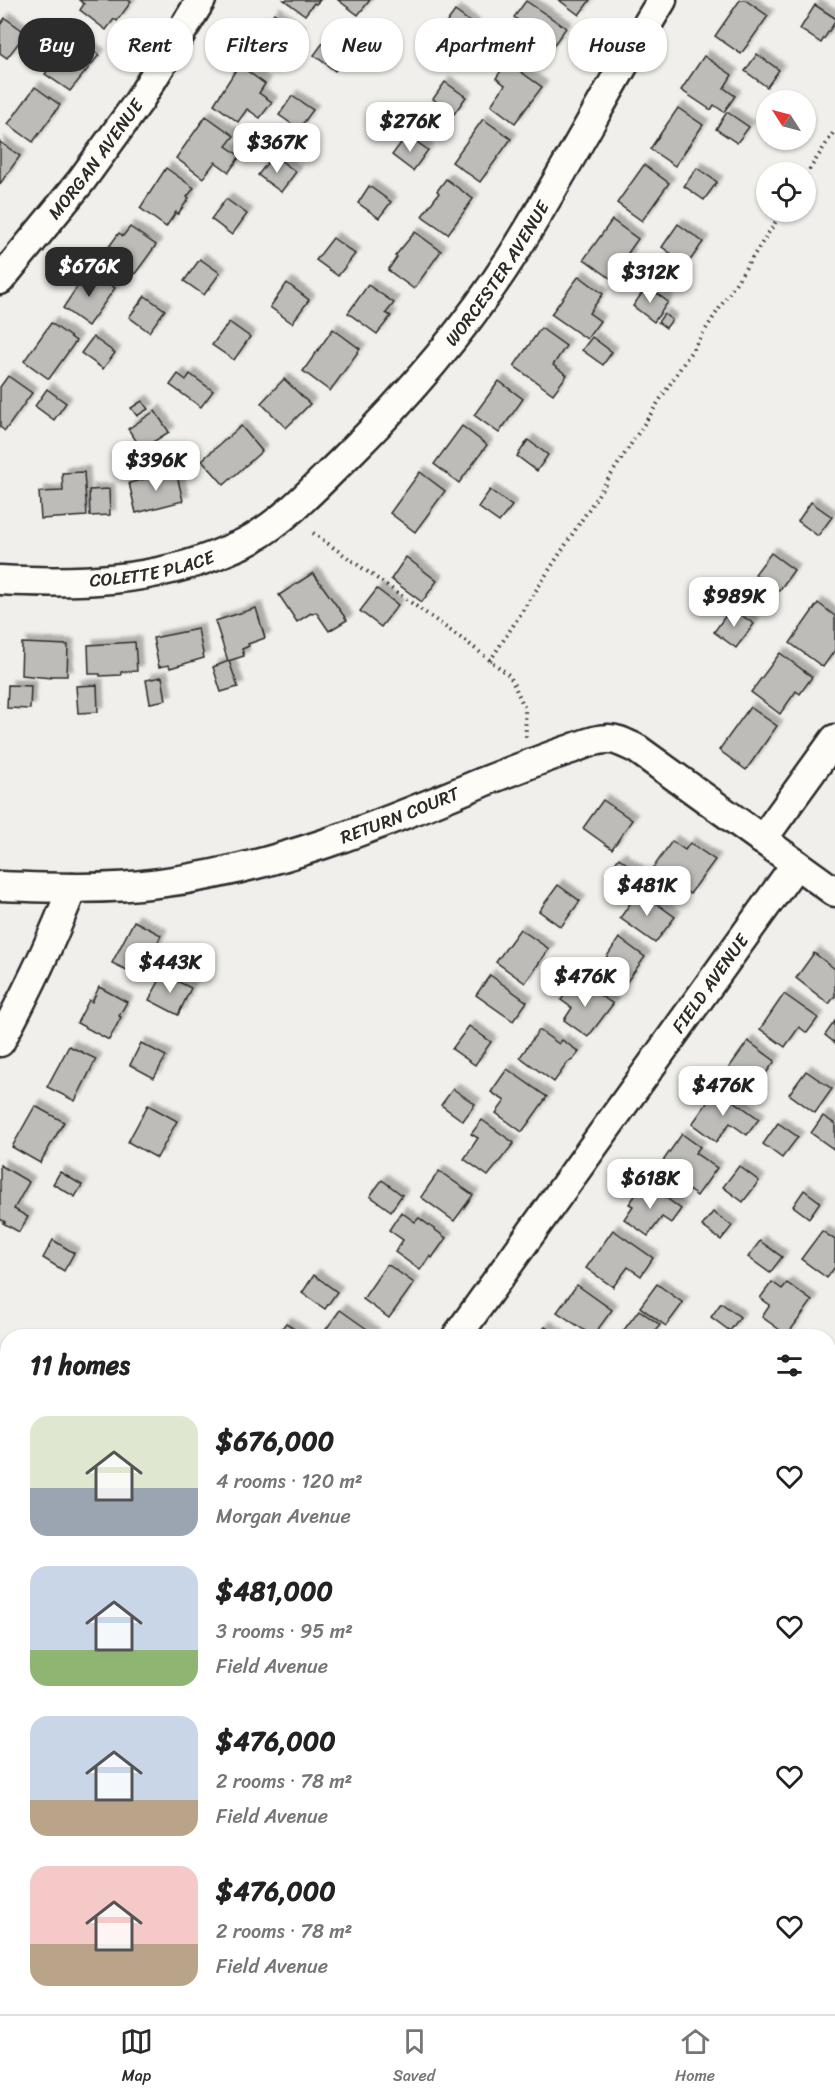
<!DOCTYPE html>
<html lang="en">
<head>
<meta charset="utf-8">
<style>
  :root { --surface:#fff; --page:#f6f6f6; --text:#222; --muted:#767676; --line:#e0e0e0; --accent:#2b2b2b }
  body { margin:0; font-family:Sriracha,sans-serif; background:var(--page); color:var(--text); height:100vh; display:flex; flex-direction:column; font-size:22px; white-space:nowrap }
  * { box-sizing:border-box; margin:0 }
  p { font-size:20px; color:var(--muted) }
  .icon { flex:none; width:33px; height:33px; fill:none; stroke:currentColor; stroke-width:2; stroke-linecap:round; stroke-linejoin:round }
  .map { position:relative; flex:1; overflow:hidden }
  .panel { position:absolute; left:0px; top:1329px; width:836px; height:686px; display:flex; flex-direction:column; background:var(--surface); border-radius:24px 24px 0 0; box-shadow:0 2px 4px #0004 }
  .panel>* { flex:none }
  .top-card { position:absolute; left:18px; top:18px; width:800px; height:54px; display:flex; gap:12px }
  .needle { width:39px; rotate:306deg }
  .tools { position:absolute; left:756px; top:90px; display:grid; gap:12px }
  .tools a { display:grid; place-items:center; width:60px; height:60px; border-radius:50%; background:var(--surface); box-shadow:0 2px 4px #0004; font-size:30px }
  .price { position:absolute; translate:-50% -51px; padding:0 14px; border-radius:12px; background:#fff; color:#222; font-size:20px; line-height:39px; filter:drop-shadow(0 2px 3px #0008) }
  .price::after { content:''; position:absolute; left:50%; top:36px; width:18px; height:14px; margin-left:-9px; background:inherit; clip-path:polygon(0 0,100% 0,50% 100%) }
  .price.on { background:var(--accent); color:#fff }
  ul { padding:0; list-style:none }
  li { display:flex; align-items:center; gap:18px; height:150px; padding:0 30px }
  li span { display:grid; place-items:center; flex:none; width:168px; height:120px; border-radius:18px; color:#555 }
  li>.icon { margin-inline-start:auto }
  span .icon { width:72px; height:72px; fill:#fffc; stroke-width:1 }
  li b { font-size:26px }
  h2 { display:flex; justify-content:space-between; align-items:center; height:72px; padding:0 30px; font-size:26px }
  .chip { padding:0 21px; border-radius:24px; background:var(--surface); box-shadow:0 2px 4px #0004; font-size:21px; line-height:54px }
  .chip.on { background:var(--accent); color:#fff }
  .tabs { display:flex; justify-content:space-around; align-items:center; height:84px; border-top:2px solid var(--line); background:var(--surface); font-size:16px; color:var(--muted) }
  .tabs a { display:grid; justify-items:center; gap:3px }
  .tabs .on { color:var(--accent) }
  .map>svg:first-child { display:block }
</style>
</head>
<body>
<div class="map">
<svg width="835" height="2014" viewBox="0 0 835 2014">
  <defs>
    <filter id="shadow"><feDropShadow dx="5.5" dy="-5.5" stdDeviation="1.5" flood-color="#0004"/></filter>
  </defs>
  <rect width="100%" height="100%" fill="#f0efeb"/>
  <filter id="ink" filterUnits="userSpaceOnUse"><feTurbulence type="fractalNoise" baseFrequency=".0167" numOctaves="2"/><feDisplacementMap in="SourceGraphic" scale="12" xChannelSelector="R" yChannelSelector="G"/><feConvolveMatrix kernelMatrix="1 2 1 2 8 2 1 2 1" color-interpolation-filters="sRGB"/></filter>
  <g filter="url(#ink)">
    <g fill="#bdbcb8" stroke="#2b2b2b" stroke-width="1.5" filter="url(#shadow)">
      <path d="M 79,0 L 128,0 L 131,2 L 117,21 L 114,19 L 106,30 L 80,10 L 84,4 Z"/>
      <path d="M 284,0 L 320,0 L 316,4 L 314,3 L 305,15 Z"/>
      <path d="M 338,0 L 370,0 L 358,15 Z"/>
      <path d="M 559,0 L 590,0 L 579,15 Z"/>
      <path d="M 740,0 L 745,0 L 768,16 L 741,54 L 715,36 Z"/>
      <path d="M 526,1 L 566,28 L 545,57 L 519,38 L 527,27 L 514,17 Z"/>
      <path d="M 815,5 L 835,18 L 835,22 L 821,43 L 800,29 Z"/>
      <path d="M 455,11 L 474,25 L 463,40 L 444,26 Z"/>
      <path d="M 274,13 L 300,32 L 272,70 L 244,50 L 263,23 L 265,25 Z"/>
      <path d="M 5,18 L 26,33 L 7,58 L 0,53 L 0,25 Z"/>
      <path d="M 72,36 L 99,55 L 70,91 L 45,74 Z"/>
      <path d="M 326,39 L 347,54 L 335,71 L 314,55 Z"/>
      <path d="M 757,54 L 779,70 L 767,87 L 745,71 Z"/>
      <path d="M 704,56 L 732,75 L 724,88 L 735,96 L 724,112 L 714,105 L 711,110 L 681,90 Z"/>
      <path d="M 507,62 L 542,87 L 515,123 L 491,105 L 505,85 L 496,78 Z"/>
      <path d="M 239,65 L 265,84 L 259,93 L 272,102 L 260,118 L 247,109 L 238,122 L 214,104 Z"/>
      <path d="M 445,82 L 466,97 L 454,114 L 433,99 Z"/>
      <path d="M 35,87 L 60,105 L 33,142 L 8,124 Z"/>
      <path d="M 292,96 L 313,110 L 299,129 L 279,115 Z"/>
      <path d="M 678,108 L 703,125 L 675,166 L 650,149 Z"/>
      <path d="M 727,112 L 749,127 L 737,143 L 716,129 Z"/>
      <path d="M 206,116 L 234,136 L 226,146 L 240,156 L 229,172 L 215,162 L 203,178 L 176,158 Z"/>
      <path d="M 483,119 L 511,139 L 480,182 L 452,162 Z"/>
      <path d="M 407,135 L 428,150 L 413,171 L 392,155 Z"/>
      <path d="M 0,142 L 20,156 L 0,184 Z"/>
      <path d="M 273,155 L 296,172 L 281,192 L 258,175 Z"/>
      <path d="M 644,165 L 669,183 L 642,221 L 617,203 Z"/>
      <path d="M 166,168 L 194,188 L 187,197 L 189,198 L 178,214 L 176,212 L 166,227 L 140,208 Z"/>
      <path d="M 697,168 L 717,182 L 704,200 L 684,186 Z"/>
      <path d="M 446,179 L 473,199 L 448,234 L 422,216 L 439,193 L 437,191 Z"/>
      <path d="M 369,186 L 391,202 L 379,218 L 358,203 Z"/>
      <path d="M 226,199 L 247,214 L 232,235 L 211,219 Z"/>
      <path d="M 612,220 L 638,239 L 628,253 L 630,255 L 619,270 L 617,268 L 610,278 L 584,259 Z"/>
      <path d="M 678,224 L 703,242 L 687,265 L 662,247 Z"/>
      <path d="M 130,227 L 156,245 L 135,274 L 105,252 L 119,233 L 123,236 Z"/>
      <path d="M 415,232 L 441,251 L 414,289 L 388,270 L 397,257 L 395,256 Z"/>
      <path d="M 333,238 L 355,254 L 338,276 L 316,260 Z"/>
      <path d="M 200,259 L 220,273 L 204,295 L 184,281 Z"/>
      <path d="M 89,269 L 115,288 L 88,326 L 63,308 Z"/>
      <path d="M 579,276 L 603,294 L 589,313 L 600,321 L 587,339 L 551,314 Z"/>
      <path d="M 287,283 L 309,300 L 292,323 L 270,307 Z"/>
      <path d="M 368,285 L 394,303 L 386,313 L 391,316 L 377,334 L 348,313 Z"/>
      <path d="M 647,286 L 668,302 L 654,322 L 633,306 Z"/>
      <path d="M 145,296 L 165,310 L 149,332 L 129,317 Z"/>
      <path d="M 664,314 L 672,320 L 666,328 L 658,322 Z"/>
      <path d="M 229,322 L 250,337 L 234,360 L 212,345 Z"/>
      <path d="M 51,323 L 76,341 L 49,379 L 24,361 Z"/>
      <path d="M 541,328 L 566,346 L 553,365 L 567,375 L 553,394 L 514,366 Z"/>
      <path d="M 333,329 L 360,349 L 330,391 L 303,371 Z"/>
      <path d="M 93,337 L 115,353 L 103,369 L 81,353 Z"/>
      <path d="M 592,337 L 612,352 L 603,365 L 582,350 Z"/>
      <path d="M 178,374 L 186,380 L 190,374 L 213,391 L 201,407 L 170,385 Z"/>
      <path d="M 8,376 L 32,393 L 5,431 L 0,427 L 0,387 Z"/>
      <path d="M 284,379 L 310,404 L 286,428 L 261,403 Z"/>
      <path d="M 499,381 L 523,399 L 499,433 L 474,415 Z"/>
      <path d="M 47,389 L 66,403 L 54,420 L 35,406 Z"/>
      <path d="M 142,401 L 148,409 L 137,416 L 131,408 Z"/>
      <path d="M 155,411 L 169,432 L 142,449 L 128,429 Z"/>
      <path d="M 241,426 L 262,451 L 224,485 L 202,460 Z"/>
      <path d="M 462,426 L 487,445 L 459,483 L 434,464 Z"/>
      <path d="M 528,440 L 548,455 L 537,471 L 517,456 Z"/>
      <path d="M 176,471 L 183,501 L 136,513 L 129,483 Z"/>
      <path d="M 84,472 L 87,516 L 41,519 L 39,492 L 63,491 L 62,473 Z"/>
      <path d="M 420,472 L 445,491 L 415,532 L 390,513 Z"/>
      <path d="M 109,489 L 110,515 L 90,516 L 89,490 Z"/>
      <path d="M 490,490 L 512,506 L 499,522 L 478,507 Z"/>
      <path d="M 811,502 L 832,517 L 818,536 L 798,521 Z"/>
      <path d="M 771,553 L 794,570 L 779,591 L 755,574 Z"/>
      <path d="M 406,557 L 437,581 L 422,602 L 391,579 Z"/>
      <path d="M 313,573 L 347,620 L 329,631 L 316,612 L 312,614 L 311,613 L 297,622 L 279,595 Z"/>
      <path d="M 377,589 L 398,605 L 381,627 L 360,611 Z"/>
      <path d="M 818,603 L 835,616 L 835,650 L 823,667 L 790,643 Z"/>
      <path d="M 256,608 L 265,638 L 248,644 L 249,646 L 242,649 L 244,656 L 228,661 L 215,621 Z"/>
      <path d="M 731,608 L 754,624 L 736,648 L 714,632 Z"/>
      <path d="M 198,629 L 204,658 L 170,668 L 169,665 L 159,667 L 153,638 Z"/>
      <path d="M 135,642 L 137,671 L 121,672 L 121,675 L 100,676 L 100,674 L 89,674 L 88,645 Z"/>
      <path d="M 22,643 L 68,645 L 67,676 L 51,676 L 51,678 L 21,675 Z"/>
      <path d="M 780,653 L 812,677 L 800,694 L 796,691 L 780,714 L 751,692 Z"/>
      <path d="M 229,661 L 238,687 L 221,692 L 213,667 Z"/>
      <path d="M 162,677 L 166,700 L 150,703 L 146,680 Z"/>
      <path d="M 8,685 L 31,686 L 30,709 L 7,708 Z"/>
      <path d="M 97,685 L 98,712 L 78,713 L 76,686 Z"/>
      <path d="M 750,707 L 777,726 L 746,770 L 719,750 Z"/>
      <path d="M 603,800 L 632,820 L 612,849 L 583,828 Z"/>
      <path d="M 672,841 L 685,850 L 690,843 L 715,860 L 690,894 L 653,868 Z"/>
      <path d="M 619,858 L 639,873 L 627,891 L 606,876 Z"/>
      <path d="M 558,885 L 580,901 L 561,927 L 539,911 Z"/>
      <path d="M 639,891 L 675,917 L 655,943 L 620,918 Z"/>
      <path d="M 134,921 L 161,935 L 146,969 L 143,967 L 139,976 L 112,963 Z"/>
      <path d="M 520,929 L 549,949 L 525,983 L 496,962 Z"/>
      <path d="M 619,938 L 645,957 L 620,991 L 596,973 Z"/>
      <path d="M 814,953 L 835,969 L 835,996 L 829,1004 L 796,978 Z"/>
      <path d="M 163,974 L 191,988 L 178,1015 L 149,1000 Z"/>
      <path d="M 490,975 L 527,1002 L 513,1021 L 476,995 Z"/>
      <path d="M 576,979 L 613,1004 L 588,1037 L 564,1020 L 572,1008 L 561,1000 Z"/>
      <path d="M 99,987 L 127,1002 L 119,1016 L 121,1017 L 109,1040 L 77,1023 L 89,1000 L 92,1002 Z"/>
      <path d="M 784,994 L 818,1018 L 807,1033 L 799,1027 L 785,1047 L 760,1029 Z"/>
      <path d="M 835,1021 L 835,1043 L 825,1035 Z"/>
      <path d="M 469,1026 L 491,1042 L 475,1065 L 452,1049 Z"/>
      <path d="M 539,1030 L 559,1044 L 562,1040 L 579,1052 L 573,1060 L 568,1062 L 554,1082 L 520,1057 Z"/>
      <path d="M 748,1041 L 775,1061 L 750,1095 L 723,1076 Z"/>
      <path d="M 141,1043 L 166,1056 L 154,1078 L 130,1065 Z"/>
      <path d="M 69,1046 L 96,1059 L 75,1101 L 47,1087 Z"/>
      <path d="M 507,1069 L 547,1097 L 522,1132 L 496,1113 L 505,1101 L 491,1092 Z"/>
      <path d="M 806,1071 L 832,1089 L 815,1113 L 789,1094 Z"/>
      <path d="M 453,1089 L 475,1104 L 463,1121 L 441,1105 Z"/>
      <path d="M 717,1089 L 759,1119 L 747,1135 L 730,1123 L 716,1142 L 692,1124 Z"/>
      <path d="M 148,1105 L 177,1121 L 157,1158 L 128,1142 Z"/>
      <path d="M 35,1106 L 64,1122 L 40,1163 L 12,1147 Z"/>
      <path d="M 823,1116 L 835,1124 L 835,1150 L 811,1133 Z"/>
      <path d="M 482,1120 L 514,1143 L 488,1176 L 464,1159 L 478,1138 L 471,1134 Z"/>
      <path d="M 778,1123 L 798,1137 L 782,1158 L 763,1144 Z"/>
      <path d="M 682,1134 L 700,1147 L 695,1153 L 717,1168 L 697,1196 L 658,1168 Z"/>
      <path d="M 0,1165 L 29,1182 L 14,1209 L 28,1217 L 19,1232 L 3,1223 L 5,1222 L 0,1219 Z"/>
      <path d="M 739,1166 L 759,1181 L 743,1202 L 723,1187 Z"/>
      <path d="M 439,1171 L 473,1195 L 454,1221 L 421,1197 Z"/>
      <path d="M 60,1172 L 82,1185 L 75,1197 L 53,1184 Z"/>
      <path d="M 382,1180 L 402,1195 L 391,1211 L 370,1196 Z"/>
      <path d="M 645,1182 L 681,1209 L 671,1223 L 662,1217 L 648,1236 L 624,1219 L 633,1206 L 629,1204 Z"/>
      <path d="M 804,1190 L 820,1202 L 809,1218 L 793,1206 Z"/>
      <path d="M 401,1212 L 415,1222 L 419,1218 L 446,1238 L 432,1258 L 430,1256 L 420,1270 L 395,1252 L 403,1240 L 389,1230 Z"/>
      <path d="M 713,1212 L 732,1226 L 721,1240 L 702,1226 Z"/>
      <path d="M 613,1230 L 653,1258 L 641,1276 L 628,1267 L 613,1287 L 586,1268 Z"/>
      <path d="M 822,1231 L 835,1240 L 835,1267 L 827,1278 L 801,1259 Z"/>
      <path d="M 53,1240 L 74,1253 L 64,1271 L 43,1258 Z"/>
      <path d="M 760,1241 L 782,1257 L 770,1273 L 748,1257 Z"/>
      <path d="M 387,1264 L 414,1283 L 389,1318 L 363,1299 Z"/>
      <path d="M 314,1275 L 337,1292 L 325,1309 L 302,1293 Z"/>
      <path d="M 772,1282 L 782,1289 L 787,1283 L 812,1301 L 787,1335 L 762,1317 L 770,1305 L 760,1298 Z"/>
      <path d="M 657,1284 L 683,1303 L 666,1326 L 640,1307 Z"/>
      <path d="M 577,1285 L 612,1310 L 593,1336 L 557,1312 Z"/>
      <path d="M 721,1303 L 740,1317 L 730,1331 L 711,1317 Z"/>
      <path d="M 340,1310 L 374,1334 L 372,1336 L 321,1336 Z"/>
      <path d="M 639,1310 L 660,1325 L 651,1336 L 631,1336 L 623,1331 Z"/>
      <path d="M 286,1323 L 304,1336 L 276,1336 Z"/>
      <path d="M 545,1327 L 559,1336 L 538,1336 Z"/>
      <path d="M 835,1464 L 835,1523 L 828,1533 L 828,1474 Z"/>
      <path d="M 834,1563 L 835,1564 L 835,1591 L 828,1586 L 828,1572 Z"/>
      <path d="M 828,1639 L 835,1644 L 835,1655 L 828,1664 Z"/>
      <path d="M 828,1697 L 835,1702 L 835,1743 L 828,1738 Z"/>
      <path d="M 0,1864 L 8,1869 L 8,1889 L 0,1900 Z"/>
      <path d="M 835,1917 L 835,1950 L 834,1951 L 828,1947 L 828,1926 Z"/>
      <path d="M 201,2007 L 222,2007 L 217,2014 L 196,2014 Z"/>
      <path d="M 284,2007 L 318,2007 L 313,2014 L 281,2014 Z"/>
      <path d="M 563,2007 L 600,2007 L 595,2014 L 573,2014 Z"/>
      <path d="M 614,2007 L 640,2007 L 635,2014 L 609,2014 Z"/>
      <path d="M 692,2007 L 722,2007 L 717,2014 L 702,2014 Z"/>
      <path d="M 793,2007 L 823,2007 L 825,2009 L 822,2014 L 799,2014 L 791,2009 Z"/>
    </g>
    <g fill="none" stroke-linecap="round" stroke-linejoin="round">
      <g stroke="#2b2b2b" stroke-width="18">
        <g id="service">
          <path d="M 0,1916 L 8,1922"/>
          <path d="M 124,2007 L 134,2014"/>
          <path d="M 767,2007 L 777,2014"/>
        </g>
      </g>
      <g stroke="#2b2b2b" stroke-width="33">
        <g id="minor">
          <path id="s1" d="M 0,280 L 81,181 L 139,101 L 201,0"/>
          <path id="s2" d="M 0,580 C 77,584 156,582 228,550 C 236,546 246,543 253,538 C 287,518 314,488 342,461 C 406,398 466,329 514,253 C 566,170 611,83 662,0"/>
          <path d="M 762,840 L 835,739"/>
          <path id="s3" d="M 0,886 C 52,888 107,890 159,883 C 273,869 378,826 483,782 C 511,771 539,760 568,750 C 580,746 594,739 607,739 C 617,738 628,745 637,749 L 835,892"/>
          <path d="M 0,1042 C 27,992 52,941 72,888"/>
          <path id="s4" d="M 457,1336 L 796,864"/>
          <path d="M 828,1816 L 835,1821"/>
          <path d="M 451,2007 L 461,2014"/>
        </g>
      </g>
      <g stroke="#2b2b2b" stroke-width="38">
        <g id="tertiary">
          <path d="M 828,1396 L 835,1386"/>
          <path d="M 383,2014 L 388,2007"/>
        </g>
      </g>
      <g stroke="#2b2b2b" stroke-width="4" stroke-dasharray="1.5 4.5" stroke-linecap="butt">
        <path d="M 806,175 L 835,130"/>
        <path d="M 313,533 L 468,643 L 510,676 L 525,709 L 526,737"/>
        <path d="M 490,661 L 782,212"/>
      </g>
      <use href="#service" stroke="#fdfcf7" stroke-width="14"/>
      <use href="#minor" stroke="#fdfcf7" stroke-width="28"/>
      <use href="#tertiary" stroke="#fdfcf7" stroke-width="33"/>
    </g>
  </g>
  <g text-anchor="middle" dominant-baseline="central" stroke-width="4.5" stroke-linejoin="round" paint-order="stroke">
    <g font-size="18" fill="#2b2b2b" stroke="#fdfcf7">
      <text stroke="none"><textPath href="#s1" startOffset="154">MORGAN AVENUE</textPath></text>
      <text stroke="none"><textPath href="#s2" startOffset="622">WORCESTER AVENUE</textPath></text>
      <text stroke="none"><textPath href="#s2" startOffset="153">COLETTE PLACE</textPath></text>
      <text stroke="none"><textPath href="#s3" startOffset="410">RETURN COURT</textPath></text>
      <text stroke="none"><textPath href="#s4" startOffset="434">FIELD AVENUE</textPath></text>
    </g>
  </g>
</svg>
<div class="tools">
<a><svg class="needle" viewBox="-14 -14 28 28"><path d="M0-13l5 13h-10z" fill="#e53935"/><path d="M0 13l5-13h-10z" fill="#767676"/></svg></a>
<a><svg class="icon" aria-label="locate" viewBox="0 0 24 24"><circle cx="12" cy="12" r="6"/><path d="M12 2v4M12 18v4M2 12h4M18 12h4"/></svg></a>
</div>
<b class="price" style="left:410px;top:153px">$276K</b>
<b class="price" style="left:277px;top:174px">$367K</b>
<b class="price on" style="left:89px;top:298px">$676K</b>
<b class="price" style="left:650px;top:304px">$312K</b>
<b class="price" style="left:156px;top:492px">$396K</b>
<b class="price" style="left:734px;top:628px">$989K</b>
<b class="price" style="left:647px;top:917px">$481K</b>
<b class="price" style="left:170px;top:994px">$443K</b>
<b class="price" style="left:585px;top:1008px">$476K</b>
<b class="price" style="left:723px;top:1117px">$476K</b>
<b class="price" style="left:650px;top:1210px">$618K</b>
<div class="top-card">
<a class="chip on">Buy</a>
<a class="chip">Rent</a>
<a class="chip">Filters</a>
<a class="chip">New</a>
<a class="chip">Apartment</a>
<a class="chip">House</a>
</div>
<section class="panel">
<h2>11 homes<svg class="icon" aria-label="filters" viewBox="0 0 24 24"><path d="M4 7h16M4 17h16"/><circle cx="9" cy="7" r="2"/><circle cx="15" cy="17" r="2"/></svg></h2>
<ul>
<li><span style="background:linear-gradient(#dfe7d0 60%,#9aa5b1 0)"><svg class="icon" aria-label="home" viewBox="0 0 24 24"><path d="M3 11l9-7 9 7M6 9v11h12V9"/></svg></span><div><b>$676,000</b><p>4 rooms · 120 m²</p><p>Morgan Avenue</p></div><svg class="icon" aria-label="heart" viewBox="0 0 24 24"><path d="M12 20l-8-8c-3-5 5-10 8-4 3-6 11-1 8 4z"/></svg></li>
<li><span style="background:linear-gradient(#c9d6e8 70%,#8fb573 0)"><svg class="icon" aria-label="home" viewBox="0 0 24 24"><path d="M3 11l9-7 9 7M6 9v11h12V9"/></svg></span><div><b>$481,000</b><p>3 rooms · 95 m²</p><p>Field Avenue</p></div><svg class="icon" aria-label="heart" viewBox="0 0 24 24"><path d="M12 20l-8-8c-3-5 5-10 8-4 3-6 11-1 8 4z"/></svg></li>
<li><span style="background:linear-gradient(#c9d6e8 70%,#b9a48a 0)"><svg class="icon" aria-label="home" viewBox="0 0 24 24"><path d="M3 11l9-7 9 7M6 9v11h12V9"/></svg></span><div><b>$476,000</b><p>2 rooms · 78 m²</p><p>Field Avenue</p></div><svg class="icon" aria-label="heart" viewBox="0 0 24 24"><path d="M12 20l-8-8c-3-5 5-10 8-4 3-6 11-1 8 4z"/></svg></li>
<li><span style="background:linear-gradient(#f6c9c9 65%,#b9a48a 0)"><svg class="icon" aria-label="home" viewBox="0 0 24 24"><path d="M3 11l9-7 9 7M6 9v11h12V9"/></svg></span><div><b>$476,000</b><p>2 rooms · 78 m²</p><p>Field Avenue</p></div><svg class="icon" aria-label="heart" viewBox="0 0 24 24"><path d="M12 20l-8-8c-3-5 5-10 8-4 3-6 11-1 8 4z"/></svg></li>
</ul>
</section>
</div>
<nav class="tabs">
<a class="on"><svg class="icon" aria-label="map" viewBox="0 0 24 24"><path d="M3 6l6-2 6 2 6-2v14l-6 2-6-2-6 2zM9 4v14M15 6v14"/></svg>Map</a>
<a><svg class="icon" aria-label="saved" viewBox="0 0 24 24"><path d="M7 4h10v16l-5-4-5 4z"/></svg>Saved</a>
<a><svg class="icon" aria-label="home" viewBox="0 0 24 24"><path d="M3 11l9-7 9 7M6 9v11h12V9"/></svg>Home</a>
</nav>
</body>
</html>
